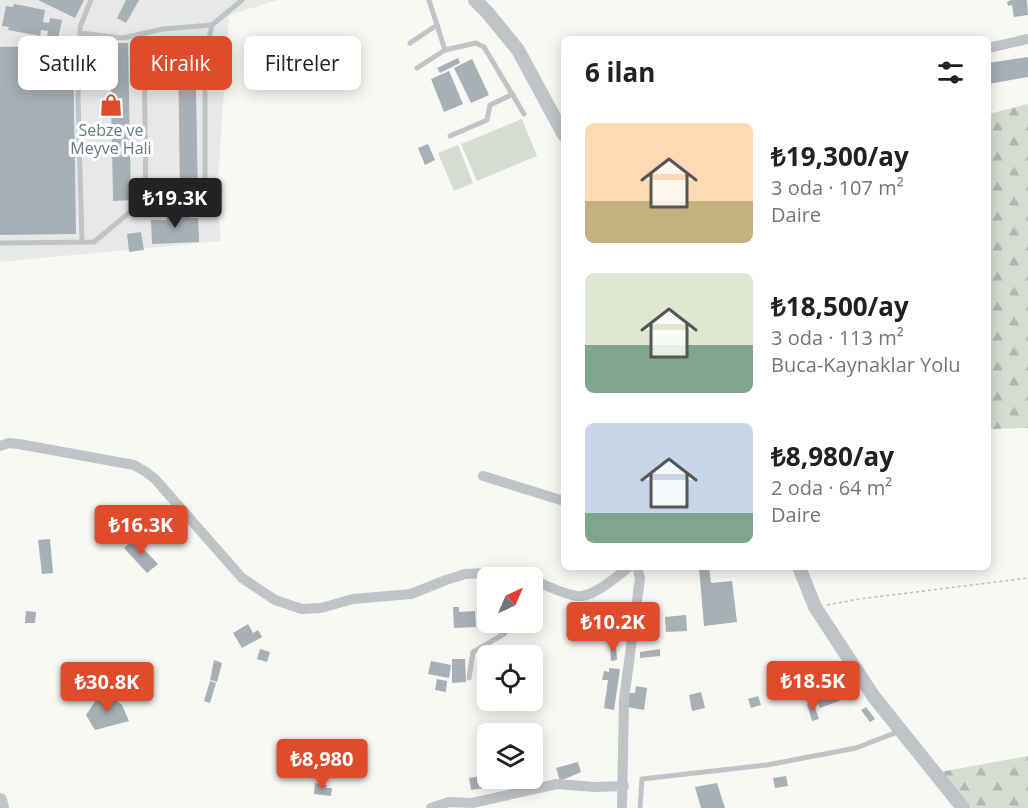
<!DOCTYPE html>
<html lang="tr">
<head>
<meta charset="utf-8">
<style>
  :root { --surface:#fff; --page:#f6f6f6; --text:#202124; --muted:#757577; --accent:#df4b2b }
  body { margin:0; font-family:"Open Sans",sans-serif; background:var(--page); color:var(--text); height:100vh; display:flex; flex-direction:column; font-size:22px; white-space:nowrap }
  * { box-sizing:border-box; margin:0 }
  p { font-size:20px; color:var(--muted) }
  .icon { flex:none; width:33px; height:33px; fill:none; stroke:currentColor; stroke-width:2; stroke-linecap:round; stroke-linejoin:round }
  .map { position:relative; flex:1; overflow:hidden }
  .drawer { position:absolute; left:561px; top:36px; width:430px; height:534px; display:flex; flex-direction:column; background:var(--surface); border-radius:9px; box-shadow:0 3px 15px #0003 }
  .drawer>* { flex:none }
  .hud { position:absolute; left:18px; top:36px; width:453px; height:54px; display:flex; gap:12px }
  .needle { width:39px; rotate:44deg }
  .tools { position:absolute; left:477px; top:567px; display:grid; gap:12px }
  .tools a { display:grid; place-items:center; width:66px; height:66px; border-radius:9px; background:var(--surface); box-shadow:0 3px 15px #0003; font-size:30px }
  .price { position:absolute; translate:-50% -51px; padding:0 14px; border-radius:6px; background:var(--accent); color:#fff; font-size:20px; line-height:39px; filter:drop-shadow(0 2px 3px #0008) }
  .price::after { content:''; position:absolute; left:50%; top:36px; width:18px; height:14px; margin-left:-9px; background:inherit; clip-path:polygon(0 0,100% 0,50% 100%) }
  .price.selected { background:#222; color:#fff }
  ul { padding:0; list-style:none }
  li { display:flex; align-items:center; gap:18px; height:150px; padding:0 24px }
  li span { display:grid; place-items:center; flex:none; width:168px; height:120px; border-radius:9px; color:#555 }
  li>.icon { margin-inline-start:auto }
  span .icon { width:72px; height:72px; fill:#fffc; stroke-width:1 }
  li b { font-size:26px }
  h2 { display:flex; justify-content:space-between; align-items:center; height:72px; padding:0 24px; font-size:26px }
  .pill { padding:0 21px; border-radius:9px; background:var(--surface); box-shadow:0 3px 15px #0003; font-size:21px; line-height:54px }
  .pill.selected { background:var(--accent); color:#fff }
  .map>svg:first-child { display:block }
</style>
</head>
<body>
<div class="map">
<svg width="1028" height="808" viewBox="0 0 1028 808">
  <defs>
    <pattern id="forest-firs" width="22" height="20" patternUnits="userSpaceOnUse" patternTransform="scale(1.5)"><rect width="22" height="20" fill="#d7dcd3"/><path d="M5 1l3.5 6h-7zM16 11l3.5 6h-7z" fill="#b2b7b1"/></pattern>
  </defs>
  <rect width="100%" height="100%" fill="#f7f7f4"/>
  <path fill="#e7e8e7" d="M 0,0 L 278,0 L 229,15 L 217,196 L 221,241 L 0,262 Z"/>
  <g fill="url(#forest-firs)">
    <path d="M 1028,104 L 1028,428 L 989,429 L 989,114 Z"/>
    <path d="M 1028,756 L 1028,808 L 971,808 L 940,772 Z"/>
  </g>
  <g fill="#d7dcd3">
    <path d="M 522,119 L 537,156 L 477,181 L 461,144 Z"/>
    <path d="M 458,145 L 473,183 L 454,191 L 438,153 Z"/>
  </g>
  <g fill="#a6b0b5">
    <path d="M 38,0 L 84,0 L 75,18 Z"/>
    <path d="M 126,0 L 139,0 L 126,23 L 117,18 Z"/>
    <path d="M 1011,0 L 1027,0 L 1028,15 L 1014,17 L 1012,5 L 1008,6 L 1007,2 Z"/>
    <path d="M 14,4 L 45,10 L 43,22 L 49,23 L 50,18 L 62,20 L 58,39 L 47,37 L 48,31 L 41,30 L 40,36 L 8,30 L 9,27 L 2,26 L 6,6 L 13,7 Z"/>
    <path d="M 178,42 L 195,42 L 198,197 L 180,197 Z"/>
    <path d="M 110,43 L 128,43 L 131,200 L 113,201 Z"/>
    <path d="M 73,46 L 76,234 L 0,235 L 0,47 Z"/>
    <path d="M 1028,57 L 1028,77 L 988,84 L 988,63 Z"/>
    <path d="M 458,58 L 460,63 L 440,73 L 437,68 Z"/>
    <path d="M 472,59 L 489,95 L 471,103 L 454,68 Z"/>
    <path d="M 449,71 L 463,104 L 444,112 L 431,79 Z"/>
    <path d="M 428,144 L 435,160 L 425,165 L 418,148 Z"/>
    <path d="M 167,213 L 189,213 L 190,218 L 198,218 L 199,242 L 152,244 L 151,220 L 167,220 Z"/>
    <path d="M 141,232 L 144,250 L 129,252 L 127,234 Z"/>
    <path d="M 50,539 L 53,573 L 42,574 L 38,540 Z"/>
    <path d="M 134,539 L 158,564 L 147,573 L 124,548 Z"/>
    <path d="M 699,567 L 709,567 L 711,583 L 732,581 L 737,622 L 704,626 Z"/>
    <path d="M 453,607 L 459,607 L 459,612 L 475,611 L 476,627 L 454,628 Z"/>
    <path d="M 26,611 L 36,612 L 35,623 L 25,623 Z"/>
    <path d="M 686,615 L 687,631 L 666,632 L 665,617 Z"/>
    <path d="M 248,624 L 253,633 L 258,630 L 262,637 L 242,648 L 233,633 Z"/>
    <path d="M 610,645 L 616,645 L 617,660 L 611,661 Z"/>
    <path d="M 260,649 L 270,652 L 267,662 L 257,659 Z"/>
    <path d="M 660,649 L 660,656 L 640,658 L 640,652 Z"/>
    <path d="M 452,659 L 465,659 L 466,682 L 452,683 Z"/>
    <path d="M 214,660 L 222,663 L 217,682 L 210,680 Z"/>
    <path d="M 431,661 L 451,665 L 449,678 L 428,674 Z"/>
    <path d="M 609,668 L 620,669 L 614,710 L 604,708 L 608,680 L 602,680 L 604,671 L 609,672 Z"/>
    <path d="M 437,679 L 447,681 L 446,692 L 435,690 Z"/>
    <path d="M 836,680 L 844,699 L 820,708 L 813,689 Z"/>
    <path d="M 210,681 L 216,683 L 210,703 L 204,701 Z"/>
    <path d="M 636,686 L 647,688 L 644,710 L 627,707 L 629,693 L 635,693 Z"/>
    <path d="M 701,692 L 705,708 L 692,711 L 689,695 Z"/>
    <path d="M 108,694 L 122,705 L 129,721 L 95,730 L 86,715 L 96,700 Z"/>
    <path d="M 758,696 L 761,705 L 751,708 L 748,699 Z"/>
    <path d="M 813,702 L 819,719 L 812,721 L 807,704 Z"/>
    <path d="M 866,707 L 875,719 L 870,722 L 861,710 Z"/>
    <path d="M 578,762 L 581,772 L 560,781 L 556,768 Z"/>
    <path d="M 481,776 L 483,788 L 471,790 L 469,778 Z"/>
    <path d="M 786,776 L 788,786 L 775,788 L 773,778 Z"/>
    <path d="M 315,783 L 327,785 L 326,788 L 332,788 L 331,796 L 314,794 Z"/>
    <path d="M 717,783 L 725,808 L 701,808 L 695,787 Z"/>
  </g>
  <g fill="none" stroke-linecap="round" stroke-linejoin="round">
    <path stroke="#babdbf" stroke-width="1.5" stroke-dasharray="3 3" stroke-linecap="butt" d="M 827,605 L 859,599 L 1028,578"/>
    <g stroke="#c0c4c7" stroke-width="5">
      <path d="M 429,0 L 445,50 L 476,43 L 484,47 L 524,114"/>
      <path d="M 80,33 L 123,38 L 163,29 L 212,25"/>
      <path d="M 144,33 L 146,209"/>
      <path d="M 410,43 L 437,25"/>
      <path d="M 417,68 L 445,50"/>
      <path d="M 450,136 L 487,120 L 490,105 L 513,94"/>
      <path d="M 82,242 L 78,96 L 80,33 L 80,27 L 91,0"/>
      <path d="M 0,243 L 94,242 L 130,212 L 146,209 L 205,206 L 205,57 L 212,25 L 242,0"/>
      <path d="M 469,678 L 473,652 L 504,634 L 514,622"/>
      <path d="M 640,808 L 642,779 L 767,765 L 856,748 L 900,731"/>
    </g>
    <g stroke="#c0c4c7" stroke-width="10">
      <path d="M 988,48 L 1028,39"/>
      <path d="M 0,446 L 9,443 L 19,444 L 134,465 L 146,472 L 155,479 L 242,578 L 275,600 L 302,609 L 321,608 L 353,599 L 411,594 L 446,580 L 465,574 L 486,573 L 517,578"/>
      <path d="M 483,476 L 564,501"/>
      <path d="M 532,580 C 547,585 562,594 577,596 C 593,598 617,576 629,567"/>
      <path d="M 431,808 L 449,802 L 472,803 L 557,784 L 595,787 L 624,786"/>
      <path d="M 622,808 L 624,700 L 640,578 L 637,567"/>
    </g>
    <g stroke="#c0c4c7" stroke-width="14">
      <path d="M 475,0 L 487,12 L 518,50 L 564,135"/>
      <path d="M 799,567 L 815,607 L 874,697 L 963,808"/>
      <path d="M 0,800 L 2,808"/>
    </g>
  </g>
  <defs>
    <g id="shop-bare" transform="scale(1.8)"><path d="M-5-2.5h2.3a2.7 3.5 0 0 1 5.4 0H5L5.5 6h-11ZM-1.5-2.5h3a1.5 2.3 0 0 0-3 0Z" fill="#df4b2b" stroke="#fff" stroke-width="2.5" paint-order="stroke"/></g>
  </defs>
  <g fill-rule="evenodd">
    <use href="#shop-bare" x="111" y="105"/>
  </g>
  <g text-anchor="middle" dominant-baseline="central" stroke-width="6" stroke-linejoin="round" paint-order="stroke">
    <g font-size="16" fill="#667984" stroke="#fff">
      <text x="111" y="130">Sebze ve<tspan x="111" dy="18">Meyve Hali</tspan></text>
    </g>
  </g>
</svg>
<div class="tools">
<a><svg class="needle" viewBox="-14 -14 28 28"><path d="M0-13l5 13h-10z" fill="#e53935"/><path d="M0 13l5-13h-10z" fill="#757577"/></svg></a>
<a><svg class="icon" aria-label="locate" viewBox="0 0 24 24"><circle cx="12" cy="12" r="6"/><path d="M12 2v4M12 18v4M2 12h4M18 12h4"/></svg></a>
<a><svg class="icon" aria-label="layers" viewBox="0 0 24 24"><path d="M12 4l9 5-9 5-9-5zM3 14l9 5 9-5"/></svg></a>
</div>
<b class="price selected" style="left:175px;top:229px">₺19.3K</b>
<b class="price" style="left:141px;top:556px">₺16.3K</b>
<b class="price" style="left:613px;top:653px">₺10.2K</b>
<b class="price" style="left:813px;top:712px">₺18.5K</b>
<b class="price" style="left:107px;top:713px">₺30.8K</b>
<b class="price" style="left:322px;top:790px">₺8,980</b>
<div class="hud">
<a class="pill">Satılık</a>
<a class="pill selected">Kiralık</a>
<a class="pill">Filtreler</a>
</div>
<section class="drawer">
<h2>6 ilan<svg class="icon" aria-label="filters" viewBox="0 0 24 24"><path d="M4 7h16M4 17h16"/><circle cx="9" cy="7" r="2"/><circle cx="15" cy="17" r="2"/></svg></h2>
<ul>
<li><span style="background:linear-gradient(#ffd9b3 65%,#c2b280 0)"><svg class="icon" aria-label="home" viewBox="0 0 24 24"><path d="M3 11l9-7 9 7M6 9v11h12V9"/></svg></span><div><b>₺19,300/ay</b><p>3 oda · 107 m²</p><p>Daire</p></div></li>
<li><span style="background:linear-gradient(#dfe7d0 60%,#7fa58c 0)"><svg class="icon" aria-label="home" viewBox="0 0 24 24"><path d="M3 11l9-7 9 7M6 9v11h12V9"/></svg></span><div><b>₺18,500/ay</b><p>3 oda · 113 m²</p><p>Buca-Kaynaklar Yolu</p></div></li>
<li><span style="background:linear-gradient(#c9d6e8 75%,#7fa58c 0)"><svg class="icon" aria-label="home" viewBox="0 0 24 24"><path d="M3 11l9-7 9 7M6 9v11h12V9"/></svg></span><div><b>₺8,980/ay</b><p>2 oda · 64 m²</p><p>Daire</p></div></li>
</ul>
</section>
</div>
</body>
</html>
